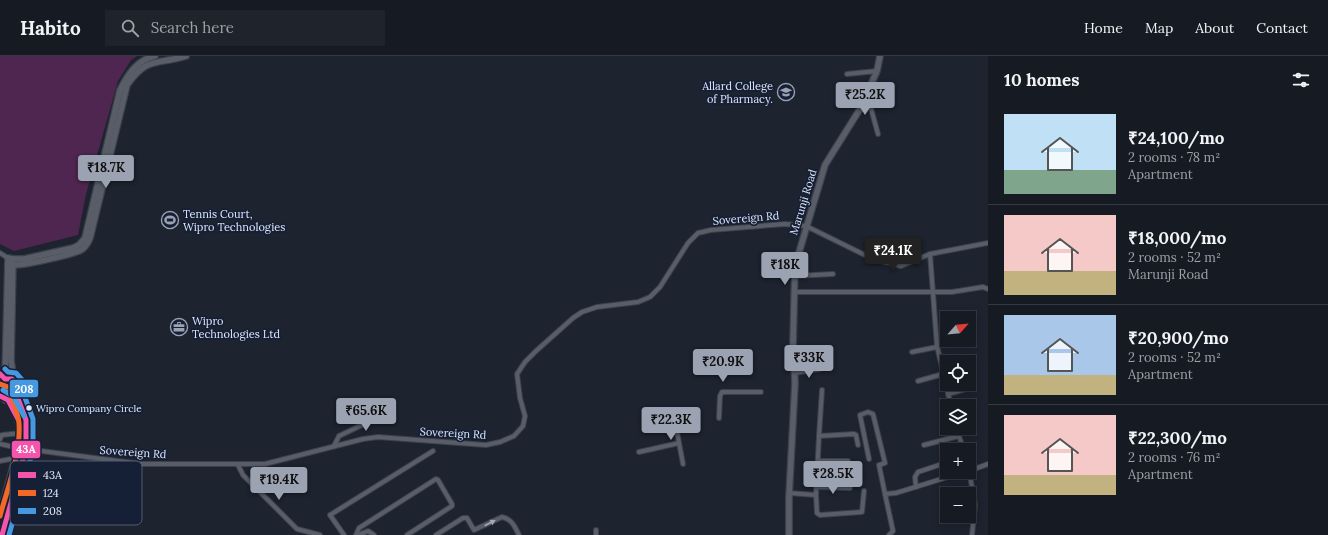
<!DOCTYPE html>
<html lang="en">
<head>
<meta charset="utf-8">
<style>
  :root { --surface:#161a23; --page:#1f232b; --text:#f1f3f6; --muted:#9ea1a6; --line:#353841; --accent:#9ba2b1 }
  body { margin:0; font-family:Lora,serif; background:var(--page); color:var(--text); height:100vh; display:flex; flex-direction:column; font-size:15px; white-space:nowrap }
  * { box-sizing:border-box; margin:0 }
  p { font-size:13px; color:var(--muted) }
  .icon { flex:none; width:22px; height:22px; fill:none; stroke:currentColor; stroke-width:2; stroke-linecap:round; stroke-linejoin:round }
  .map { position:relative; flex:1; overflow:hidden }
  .panel { display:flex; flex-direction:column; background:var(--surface); width:340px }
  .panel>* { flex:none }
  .needle { width:26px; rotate:63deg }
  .tools { position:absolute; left:940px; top:255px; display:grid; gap:8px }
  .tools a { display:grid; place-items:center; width:36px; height:36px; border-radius:0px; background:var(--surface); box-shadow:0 2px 10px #0003,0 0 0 1px var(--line); font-size:20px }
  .price { position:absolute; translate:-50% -34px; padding:0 9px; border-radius:4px; background:var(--accent); color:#111; font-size:13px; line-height:26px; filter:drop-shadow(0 1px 2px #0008) }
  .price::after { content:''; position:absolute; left:50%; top:24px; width:12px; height:9px; margin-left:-6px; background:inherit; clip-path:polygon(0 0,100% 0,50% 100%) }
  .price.selected { background:#222; color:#fff }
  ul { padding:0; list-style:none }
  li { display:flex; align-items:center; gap:12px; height:100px; padding:0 16px }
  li+li { border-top:1px solid var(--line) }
  li span { display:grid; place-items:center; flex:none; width:112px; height:80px; border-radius:0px; color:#555 }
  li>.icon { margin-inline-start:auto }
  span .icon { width:48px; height:48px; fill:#fffc; stroke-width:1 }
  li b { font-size:17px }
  h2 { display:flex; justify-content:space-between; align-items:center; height:48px; padding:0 16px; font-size:17px }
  header { display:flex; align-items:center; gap:24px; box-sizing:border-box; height:56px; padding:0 20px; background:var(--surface); border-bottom:1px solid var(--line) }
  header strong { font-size:19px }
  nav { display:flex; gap:22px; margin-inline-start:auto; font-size:14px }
  .search { width:280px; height:36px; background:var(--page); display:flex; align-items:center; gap:10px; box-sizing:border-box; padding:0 14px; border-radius:0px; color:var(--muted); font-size:15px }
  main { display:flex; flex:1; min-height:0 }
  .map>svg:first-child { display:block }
</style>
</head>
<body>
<header>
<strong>Habito</strong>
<div class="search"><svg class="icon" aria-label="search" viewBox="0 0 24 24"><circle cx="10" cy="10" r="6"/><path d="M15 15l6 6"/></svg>Search here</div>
<nav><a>Home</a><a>Map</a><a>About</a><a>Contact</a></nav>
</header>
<main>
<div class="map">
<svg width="988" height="479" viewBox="0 0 988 479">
  <rect width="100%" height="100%" fill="#1d232f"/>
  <path fill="#4f264f" d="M 0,0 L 137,0 L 131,4 L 118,25 L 86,138 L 78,179 L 14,195 L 0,188 Z"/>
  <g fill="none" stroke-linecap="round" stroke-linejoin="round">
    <g stroke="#3c414c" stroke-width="6">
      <g id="street">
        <path d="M 847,18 L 877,15"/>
        <path d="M 867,38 L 878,78"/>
        <path d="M 0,197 L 8,202"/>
        <path d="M 930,198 L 937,290 L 951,350"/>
        <path d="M 794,220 L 833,218"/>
        <path d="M 794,236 L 952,236 L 983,231 L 988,233"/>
        <path d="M 912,296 L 937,291"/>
        <path d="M 794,317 L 820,313"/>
        <path d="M 918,325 L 943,318"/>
        <path d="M 948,338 L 973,331"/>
        <path d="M 674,360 L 683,408"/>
        <path d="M 719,362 L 720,340 L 722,336 L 761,336"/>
        <path d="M 956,372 L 964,394"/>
        <path d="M 819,380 L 822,334"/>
        <path d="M 0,383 L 2,379 L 21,377"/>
        <path d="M 0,388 L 19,392"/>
        <path d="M 924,389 L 959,380"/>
        <path d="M 334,390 L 339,380 L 362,369 L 385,349"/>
        <path d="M 26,393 L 141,408 L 265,408 L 363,383 L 378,381 L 486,389 L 500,386 L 514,380 L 523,370 L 525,360 L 520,342 L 517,318 L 525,306 L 536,295 L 573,262 L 582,256 L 597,251 L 638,246 L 650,241 L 660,231 L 688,187 L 698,177 L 711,174 L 785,168 L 806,170 L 873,203 L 901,210 L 930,198 L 988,187"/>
        <path d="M 639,396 L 679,387"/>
        <path d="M 869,403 L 860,359 L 868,356 L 873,358 L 885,407 L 879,409 L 885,438"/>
        <path d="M 0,405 L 16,402"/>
        <path d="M 818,405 L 848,405"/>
        <path d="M 238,409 L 243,419 L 297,473 L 320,479"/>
        <path d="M 969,414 L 975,449 L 972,479"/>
        <path d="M 969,415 L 988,408"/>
        <path d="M 816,431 L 850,432"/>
        <path d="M 916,431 L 915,421 L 918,416 L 942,408"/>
        <path d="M 789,437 L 816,439 L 817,457 L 820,459 L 862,456 L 864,435"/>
        <path d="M 816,439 L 819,380 L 854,378 L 856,379 L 858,389"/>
        <path d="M 344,479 L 330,459 L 433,395"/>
        <path d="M 356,479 L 359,472 L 436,423 L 438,424 L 452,448 L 452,450 L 407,479"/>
        <path d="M 358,479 L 368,475 L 374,479"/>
        <path d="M 436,479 L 463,462 L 467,462 L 474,474 L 502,461 C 512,463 515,471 519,479"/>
        <path d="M 596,479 L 596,474"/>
        <path d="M 889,479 L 893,475 L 885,438 L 896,437 L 964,416"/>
      </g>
    </g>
    <g stroke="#3c414c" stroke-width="8">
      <g id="secondary">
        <path d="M 13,203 L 24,203 L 73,192 L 79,189 L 85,182 L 120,34 C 128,18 137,4 155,0"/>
        <path d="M 8,209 C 19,211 70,199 81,194 C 86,191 88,187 90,182 L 127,29 C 147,0 157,9 186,0"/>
        <path d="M 5,323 L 8,202 L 13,203 L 11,305 L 14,324"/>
        <path d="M 789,479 L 789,441 L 795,327 L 793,289 L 795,210 L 825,109 L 860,53 L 877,15 L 880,0"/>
      </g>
    </g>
    <g stroke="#3c414c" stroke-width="8">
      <g id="primary">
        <path d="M 0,326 C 13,315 26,333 13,343 L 5,344 L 0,340"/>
        <path d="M 0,458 L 21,382 L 18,363 L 8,344"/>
        <path d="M 2,479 L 26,393 L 26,364 L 17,340"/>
      </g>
    </g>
    <use href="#street" stroke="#585d67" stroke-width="4"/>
    <use href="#secondary" stroke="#585d67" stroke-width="5.5"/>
    <use href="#primary" stroke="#515a66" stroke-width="6"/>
    <g stroke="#152037" stroke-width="8">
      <g id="bus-1">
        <path d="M 0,318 L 5,323 L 12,323 L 18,329 L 17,340 L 26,364 L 26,393 L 2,479"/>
        <path d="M 0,340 L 8,344 L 18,363"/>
      </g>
    </g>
    <g stroke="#152037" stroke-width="8">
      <path id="bus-2" d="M 0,328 L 11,332 C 10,345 18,354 19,367 C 21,399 8,430 0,460"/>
    </g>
    <g stroke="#152037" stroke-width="8">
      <g id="bus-3">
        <path d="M 5,313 L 8,316 L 16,317 L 24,326 L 24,339 L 33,363 L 33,394 L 9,479"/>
        <path d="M 3,334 L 13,340 L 24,360"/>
      </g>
    </g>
    <use href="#bus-1" stroke="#f653ac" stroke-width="5"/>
    <use href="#bus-2" stroke="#f36827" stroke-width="5"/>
    <use href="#bus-3" stroke="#4699e1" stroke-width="5"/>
  </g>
  <defs><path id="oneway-solid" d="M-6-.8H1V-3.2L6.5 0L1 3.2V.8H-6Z"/></defs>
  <use fill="#a2a9b6" href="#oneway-solid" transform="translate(490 467) rotate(-28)"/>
  <defs>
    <g id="university-ring" transform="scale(0.9)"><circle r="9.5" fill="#152037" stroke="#9ba2b1" stroke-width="1.5"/><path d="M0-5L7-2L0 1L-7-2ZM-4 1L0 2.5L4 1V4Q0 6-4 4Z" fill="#9ba2b1"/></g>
    <g id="stadium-ring" transform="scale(0.9)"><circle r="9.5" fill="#152037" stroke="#9ba2b1" stroke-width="1.5"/><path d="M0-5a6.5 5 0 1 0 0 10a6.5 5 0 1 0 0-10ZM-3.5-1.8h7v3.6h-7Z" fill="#9ba2b1"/></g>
    <g id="office-ring" transform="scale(0.9)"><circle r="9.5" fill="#152037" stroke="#9ba2b1" stroke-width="1.5"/><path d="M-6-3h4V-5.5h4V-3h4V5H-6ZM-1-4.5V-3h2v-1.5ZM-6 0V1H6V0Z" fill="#9ba2b1"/></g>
  </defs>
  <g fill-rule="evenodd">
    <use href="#university-ring" x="786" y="36"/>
    <use href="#stadium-ring" x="170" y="164"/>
    <use href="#office-ring" x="179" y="271"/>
  </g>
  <circle fill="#dfe7f7" stroke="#152037" stroke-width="1.5" cx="29" cy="352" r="3.5"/>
  <g text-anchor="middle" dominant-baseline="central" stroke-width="3.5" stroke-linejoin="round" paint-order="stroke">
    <g font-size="10" fill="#dfe7f7" stroke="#152037" text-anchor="start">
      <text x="36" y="352">Wipro Company Circle</text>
    </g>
    <g font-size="11" fill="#dfe7f7" stroke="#152037" text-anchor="start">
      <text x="773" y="30" text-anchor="end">Allard College<tspan x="773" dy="13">of Pharmacy.</tspan></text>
      <text x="183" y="158">Tennis Court,<tspan x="183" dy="13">Wipro Technologies</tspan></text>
      <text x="192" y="265">Wipro<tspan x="192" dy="13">Technologies Ltd</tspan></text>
    </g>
    <g font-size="11" fill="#dfe7f7" stroke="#152037">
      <text transform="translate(803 146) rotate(-73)">Marunji Road</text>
      <text transform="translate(746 162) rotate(-5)">Sovereign Rd</text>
      <text transform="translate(453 377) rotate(3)">Sovereign Rd</text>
      <text transform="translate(133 396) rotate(4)">Sovereign Rd</text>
    </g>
  </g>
  <rect x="10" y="405" width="132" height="64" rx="6" fill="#152037" stroke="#525c71" stroke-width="1"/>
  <rect x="18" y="416" width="18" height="6" fill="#f653ac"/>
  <rect x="18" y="434" width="18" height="6" fill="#f36827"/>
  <rect x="18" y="452" width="18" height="6" fill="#4699e1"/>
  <g font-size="11" fill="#dfe7f7">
    <text x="43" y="423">43A</text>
    <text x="43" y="441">124</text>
    <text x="43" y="459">208</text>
  </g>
  <g stroke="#152037" stroke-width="1.5">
    <rect x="9" y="323" width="30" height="19" rx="4" fill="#4699e1"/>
    <rect x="11" y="384" width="30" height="19" rx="4" fill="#f653ac"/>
  </g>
  <g font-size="11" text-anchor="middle" font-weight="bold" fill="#fff">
    <text x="24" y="337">208</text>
    <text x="26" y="397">43A</text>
  </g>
</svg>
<div class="tools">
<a><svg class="needle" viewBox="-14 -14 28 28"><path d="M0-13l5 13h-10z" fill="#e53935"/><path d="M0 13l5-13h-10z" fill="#9ea1a6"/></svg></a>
<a><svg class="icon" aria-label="locate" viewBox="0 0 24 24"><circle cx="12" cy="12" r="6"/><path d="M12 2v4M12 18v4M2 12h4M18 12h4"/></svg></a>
<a><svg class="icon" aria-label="layers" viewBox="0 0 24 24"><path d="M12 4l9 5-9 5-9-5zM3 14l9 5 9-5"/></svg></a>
<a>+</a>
<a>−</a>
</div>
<b class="price" style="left:865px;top:60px">₹25.2K</b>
<b class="price" style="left:106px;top:133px">₹18.7K</b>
<b class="price selected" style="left:893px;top:216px">₹24.1K</b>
<b class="price" style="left:785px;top:230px">₹18K</b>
<b class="price" style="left:809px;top:323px">₹33K</b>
<b class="price" style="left:723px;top:327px">₹20.9K</b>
<b class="price" style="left:366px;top:376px">₹65.6K</b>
<b class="price" style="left:671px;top:385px">₹22.3K</b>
<b class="price" style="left:833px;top:439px">₹28.5K</b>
<b class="price" style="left:279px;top:445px">₹19.4K</b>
</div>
<section class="panel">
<h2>10 homes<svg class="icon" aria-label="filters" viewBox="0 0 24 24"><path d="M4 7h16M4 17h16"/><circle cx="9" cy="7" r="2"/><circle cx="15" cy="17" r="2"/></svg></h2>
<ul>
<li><span style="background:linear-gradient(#bfe0f5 70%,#7fa58c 0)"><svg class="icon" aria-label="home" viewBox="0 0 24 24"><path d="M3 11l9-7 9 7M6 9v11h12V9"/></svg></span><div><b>₹24,100/mo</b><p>2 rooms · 78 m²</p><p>Apartment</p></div></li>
<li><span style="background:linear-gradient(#f6c9c9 70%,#c2b280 0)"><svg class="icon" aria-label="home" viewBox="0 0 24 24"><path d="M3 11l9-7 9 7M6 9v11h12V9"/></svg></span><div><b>₹18,000/mo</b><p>2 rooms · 52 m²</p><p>Marunji Road</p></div></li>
<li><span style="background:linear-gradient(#a9c7e8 75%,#c2b280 0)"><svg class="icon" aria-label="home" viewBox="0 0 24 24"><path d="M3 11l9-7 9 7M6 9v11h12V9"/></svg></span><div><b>₹20,900/mo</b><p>2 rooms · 52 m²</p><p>Apartment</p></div></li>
<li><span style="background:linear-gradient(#f6c9c9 75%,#c2b280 0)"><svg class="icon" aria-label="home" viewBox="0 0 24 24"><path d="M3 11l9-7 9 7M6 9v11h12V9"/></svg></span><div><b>₹22,300/mo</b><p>2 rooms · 76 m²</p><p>Apartment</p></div></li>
</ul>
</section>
</main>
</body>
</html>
